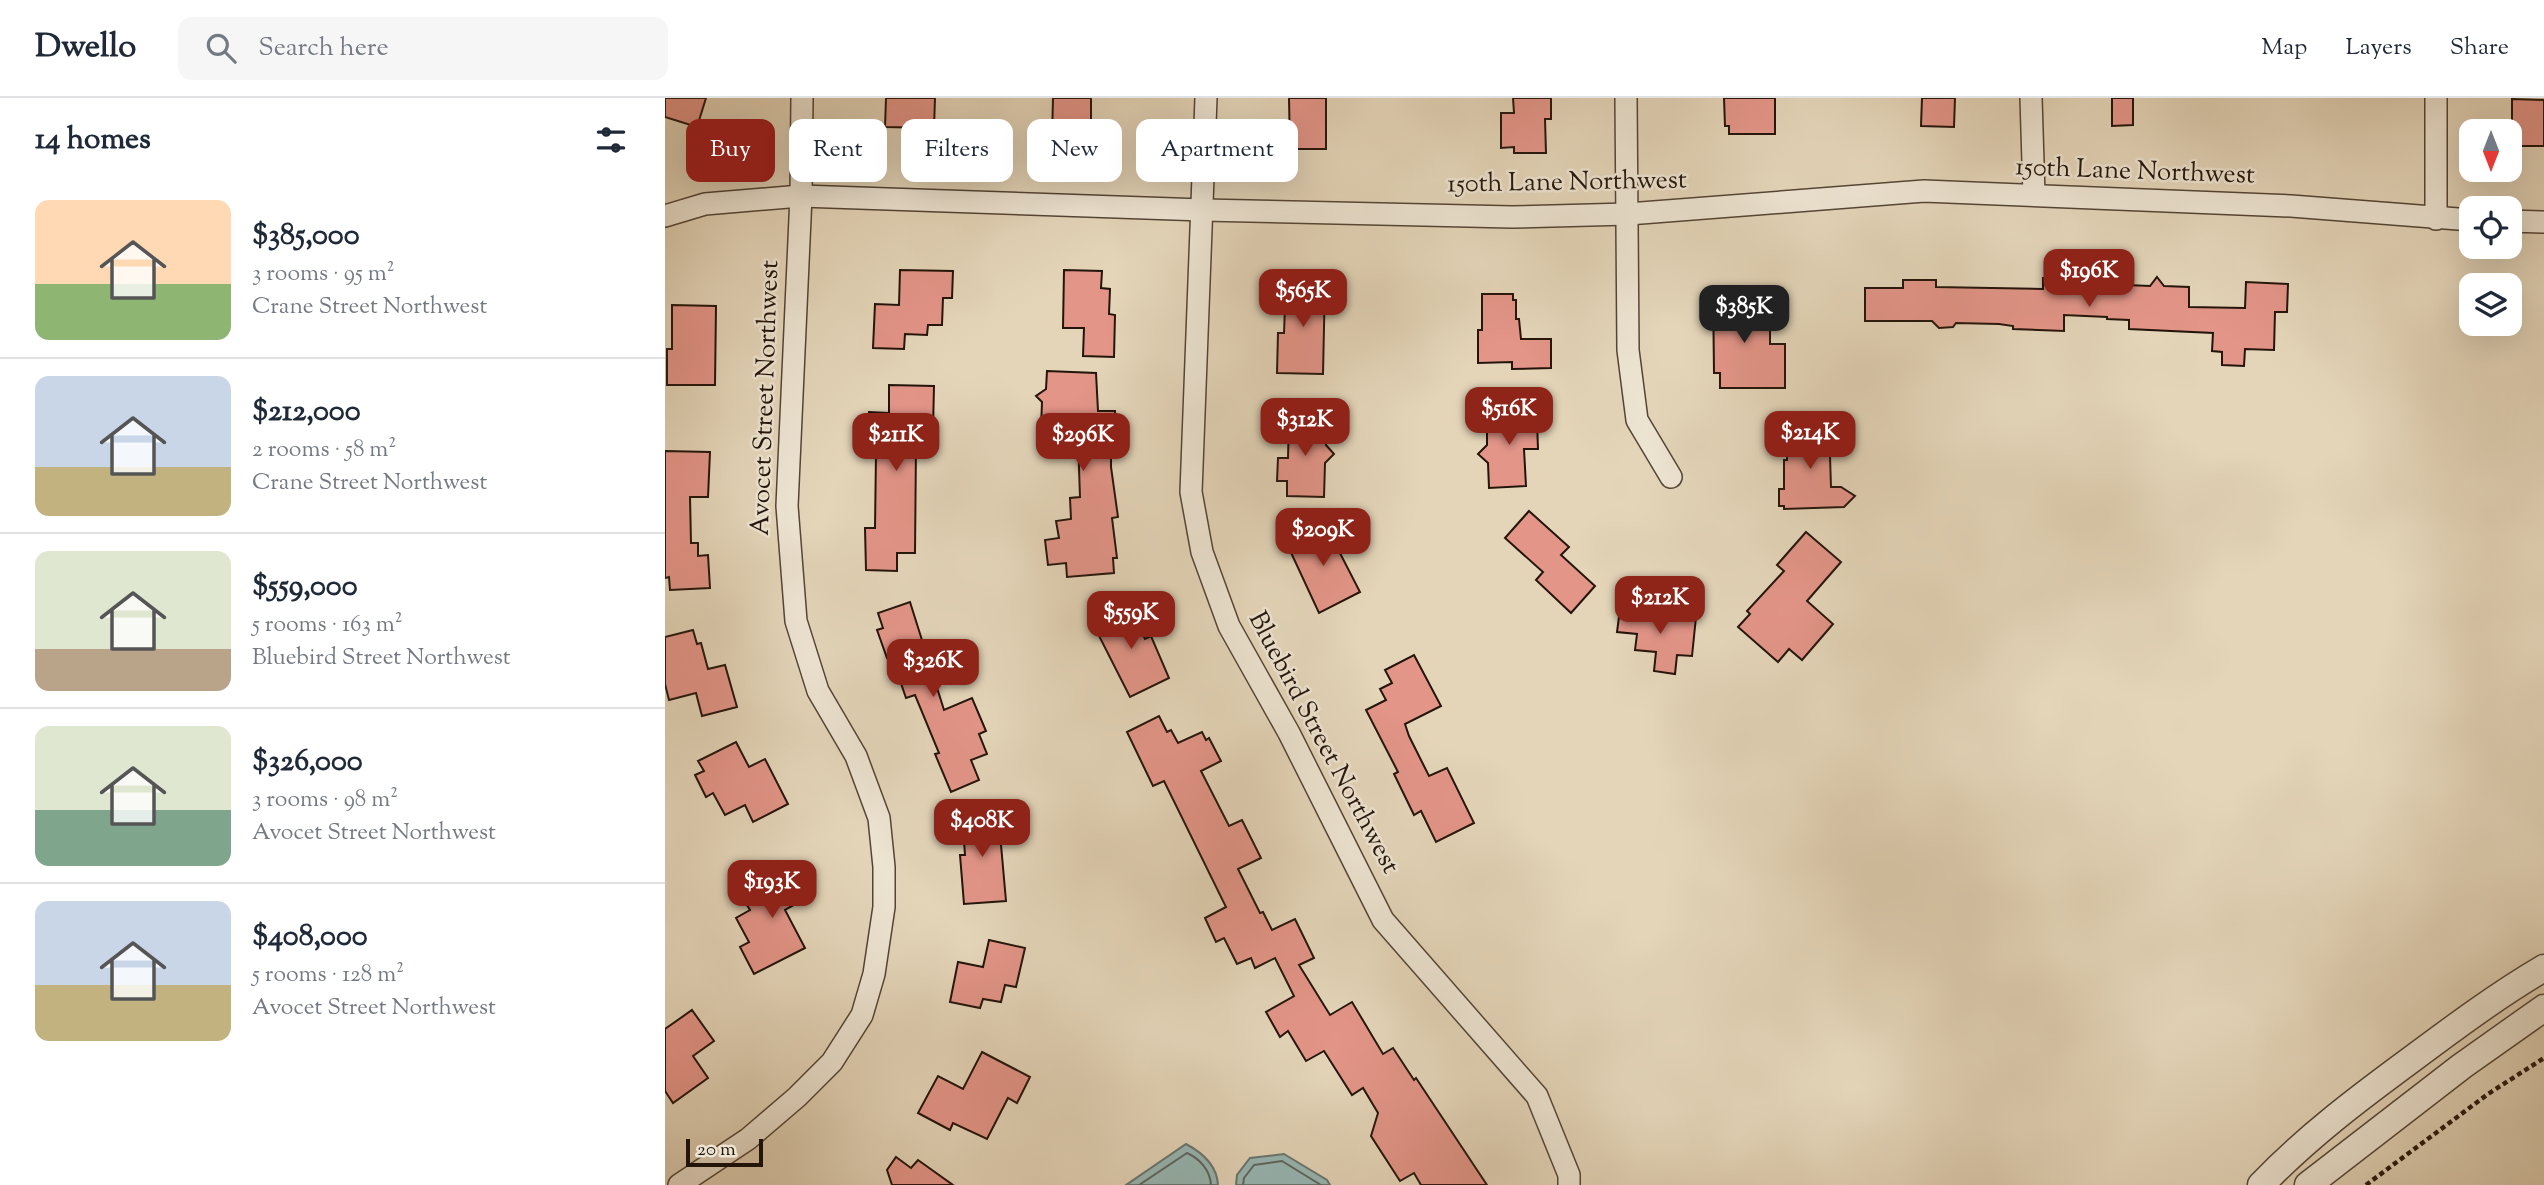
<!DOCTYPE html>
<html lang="en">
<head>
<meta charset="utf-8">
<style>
  :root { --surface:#fff; --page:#f6f6f7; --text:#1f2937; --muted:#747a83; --line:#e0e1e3; --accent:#8f2418 }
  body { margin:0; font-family:"Sorts Mill Goudy",serif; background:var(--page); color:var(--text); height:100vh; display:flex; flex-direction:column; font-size:26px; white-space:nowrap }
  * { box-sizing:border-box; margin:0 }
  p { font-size:23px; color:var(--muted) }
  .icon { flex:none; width:38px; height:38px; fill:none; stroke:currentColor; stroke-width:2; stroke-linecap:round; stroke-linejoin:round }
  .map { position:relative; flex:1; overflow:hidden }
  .drawer { display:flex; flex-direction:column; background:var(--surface); width:665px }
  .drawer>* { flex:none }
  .banner { position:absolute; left:21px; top:21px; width:665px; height:63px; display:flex; gap:14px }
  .needle { width:46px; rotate:180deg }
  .buttons { position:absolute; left:1794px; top:21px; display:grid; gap:14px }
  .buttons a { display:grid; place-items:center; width:63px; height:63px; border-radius:14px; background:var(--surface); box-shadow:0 7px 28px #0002; font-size:35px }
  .scale { position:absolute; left:21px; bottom:18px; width:77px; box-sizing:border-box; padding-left:7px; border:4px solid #24150b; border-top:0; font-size:19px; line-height:24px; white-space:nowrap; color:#24150b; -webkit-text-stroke:5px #ede4d2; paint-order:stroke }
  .price { position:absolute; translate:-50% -60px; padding:0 16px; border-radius:14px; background:var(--accent); color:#fff; font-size:23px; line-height:46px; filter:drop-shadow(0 2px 4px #0008) }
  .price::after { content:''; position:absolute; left:50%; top:42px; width:21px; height:16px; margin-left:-10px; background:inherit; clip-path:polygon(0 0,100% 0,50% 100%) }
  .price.on { background:#222; color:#fff }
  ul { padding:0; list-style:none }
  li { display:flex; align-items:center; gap:21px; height:175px; padding:0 35px }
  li+li { border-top:2px solid var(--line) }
  li span { display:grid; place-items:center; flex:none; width:196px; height:140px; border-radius:14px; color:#555 }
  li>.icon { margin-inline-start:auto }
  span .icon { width:84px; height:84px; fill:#fffc; stroke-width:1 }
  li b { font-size:30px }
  h2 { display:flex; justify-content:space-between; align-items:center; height:84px; padding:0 35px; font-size:30px }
  .tag { padding:0 24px; border-radius:14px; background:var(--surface); box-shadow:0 7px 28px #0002; font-size:24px; line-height:63px }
  .tag.on { background:var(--accent); color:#fff }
  header { display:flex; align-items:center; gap:42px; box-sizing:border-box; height:98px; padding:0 35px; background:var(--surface); border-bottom:2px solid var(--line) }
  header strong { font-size:33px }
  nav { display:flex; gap:38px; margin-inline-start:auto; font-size:24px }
  .search { width:490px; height:63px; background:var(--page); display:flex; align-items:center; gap:18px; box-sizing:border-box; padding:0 24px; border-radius:14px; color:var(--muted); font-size:26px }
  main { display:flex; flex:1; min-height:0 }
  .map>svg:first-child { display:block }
</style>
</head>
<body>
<header>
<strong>Dwello</strong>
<div class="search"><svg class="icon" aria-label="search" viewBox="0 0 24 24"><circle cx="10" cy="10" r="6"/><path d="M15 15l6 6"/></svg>Search here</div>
<nav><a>Map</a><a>Layers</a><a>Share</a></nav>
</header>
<main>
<section class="drawer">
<h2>14 homes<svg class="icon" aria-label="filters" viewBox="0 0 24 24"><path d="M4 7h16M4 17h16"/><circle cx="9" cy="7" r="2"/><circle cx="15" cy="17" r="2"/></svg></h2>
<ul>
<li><span style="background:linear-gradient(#ffd9b3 60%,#8fb573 0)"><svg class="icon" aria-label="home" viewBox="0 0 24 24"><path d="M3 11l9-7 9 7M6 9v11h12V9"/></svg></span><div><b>$385,000</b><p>3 rooms · 95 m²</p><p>Crane Street Northwest</p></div></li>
<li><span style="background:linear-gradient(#c9d6e8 65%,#c2b280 0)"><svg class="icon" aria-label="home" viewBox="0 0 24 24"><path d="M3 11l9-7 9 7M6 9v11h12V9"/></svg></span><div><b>$212,000</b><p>2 rooms · 58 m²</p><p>Crane Street Northwest</p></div></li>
<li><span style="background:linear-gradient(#dfe7d0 70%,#b9a48a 0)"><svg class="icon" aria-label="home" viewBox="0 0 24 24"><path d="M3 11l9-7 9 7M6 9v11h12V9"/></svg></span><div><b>$559,000</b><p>5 rooms · 163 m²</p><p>Bluebird Street Northwest</p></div></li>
<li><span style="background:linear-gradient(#dfe7d0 60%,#7fa58c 0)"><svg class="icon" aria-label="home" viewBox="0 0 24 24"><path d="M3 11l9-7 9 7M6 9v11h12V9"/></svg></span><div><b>$326,000</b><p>3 rooms · 98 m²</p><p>Avocet Street Northwest</p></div></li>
<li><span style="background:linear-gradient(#c9d6e8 60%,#c2b280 0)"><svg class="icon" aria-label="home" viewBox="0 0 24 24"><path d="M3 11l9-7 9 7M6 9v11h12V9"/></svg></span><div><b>$408,000</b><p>5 rooms · 128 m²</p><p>Avocet Street Northwest</p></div></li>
</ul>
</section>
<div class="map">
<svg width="1879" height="1087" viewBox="0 0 1879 1087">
  <rect width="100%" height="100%" fill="#e4d5b9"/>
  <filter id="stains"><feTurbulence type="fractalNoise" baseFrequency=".00286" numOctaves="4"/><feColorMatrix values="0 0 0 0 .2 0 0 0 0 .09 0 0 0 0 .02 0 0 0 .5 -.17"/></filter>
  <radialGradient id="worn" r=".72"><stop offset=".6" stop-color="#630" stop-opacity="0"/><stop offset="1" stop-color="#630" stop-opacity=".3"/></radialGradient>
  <g fill="#97b8b5" stroke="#697771" stroke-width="2">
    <path d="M 521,1046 C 538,1055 552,1067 553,1087 L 461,1087 Z"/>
    <path d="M 619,1056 L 662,1082 L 665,1087 L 571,1087 L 572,1077 L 585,1060 Z"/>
  </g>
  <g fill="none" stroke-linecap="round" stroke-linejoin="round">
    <g stroke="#5e6660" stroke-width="2">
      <path d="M 474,1087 L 522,1055 C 535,1061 545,1072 546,1087"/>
      <path d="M 578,1087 L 579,1080 L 589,1067 L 617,1063 L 656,1087"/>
    </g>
  </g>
  <g fill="#e39588" stroke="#24150b" stroke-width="2">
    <path d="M 0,0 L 41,0 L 32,29 L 0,19 Z"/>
    <path d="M 221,0 L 270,0 L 269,30 L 220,29 Z"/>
    <path d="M 388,0 L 426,0 L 426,42 L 387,41 Z"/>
    <path d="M 624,0 L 661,0 L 661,51 L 625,51 Z"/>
    <path d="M 848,0 L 886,0 L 886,21 L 880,21 L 881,55 L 849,55 L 849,49 L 836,50 L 836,15 L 849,15 Z"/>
    <path d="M 1059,0 L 1110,0 L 1110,36 L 1064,36 L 1064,28 L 1060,28 Z"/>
    <path d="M 1257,0 L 1290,0 L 1289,29 L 1256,28 Z"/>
    <path d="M 1447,0 L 1468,0 L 1468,27 L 1447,28 Z"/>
    <path d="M 1847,1 L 1879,2 L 1879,48 L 1847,48 Z"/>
    <path d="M 235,172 L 288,173 L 287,200 L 278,200 L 277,227 L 263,227 L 262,237 L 240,236 L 239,251 L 208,250 L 210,206 L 234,207 Z"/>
    <path d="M 399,172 L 437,173 L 436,190 L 445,191 L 444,216 L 450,217 L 449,259 L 418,258 L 419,230 L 398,230 Z"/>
    <path d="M 1492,179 L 1499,188 L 1524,189 L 1524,209 L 1580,210 L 1581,184 L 1623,186 L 1622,214 L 1610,214 L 1609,252 L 1580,251 L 1579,268 L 1557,267 L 1557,254 L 1547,253 L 1548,235 L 1464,231 L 1464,222 L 1442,221 L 1442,219 L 1399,217 L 1399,233 L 1348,231 L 1348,228 L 1334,226 L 1291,225 L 1288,229 L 1274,230 L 1267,223 L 1200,223 L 1200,190 L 1238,190 L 1238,182 L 1271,182 L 1271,189 L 1378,191 L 1378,180 L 1417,181 L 1417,185 L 1485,188 Z"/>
    <path d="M 621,182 L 660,183 L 658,276 L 612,275 L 613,235 L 619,235 Z"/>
    <path d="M 1048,188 L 1081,189 L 1081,213 L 1089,213 L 1089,228 L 1105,228 L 1105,246 L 1120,246 L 1120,290 L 1055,290 L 1055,275 L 1049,275 Z"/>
    <path d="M 817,196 L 848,196 L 848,202 L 851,202 L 851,221 L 854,221 L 856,241 L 886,241 L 886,270 L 847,271 L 847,264 L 813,265 L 813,232 L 817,232 Z"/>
    <path d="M 7,207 L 51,208 L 50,287 L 2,287 L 2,251 L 7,251 Z"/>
    <path d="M 382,273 L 431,275 L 433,313 L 450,313 L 450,342 L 446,342 L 446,369 L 453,419 L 447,420 L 452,460 L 448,460 L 449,475 L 402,479 L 401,465 L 383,467 L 380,442 L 394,440 L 391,423 L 406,421 L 405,400 L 415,399 L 413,341 L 378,341 L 376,330 L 377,304 L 371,298 L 381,291 Z"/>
    <path d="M 224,287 L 269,288 L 268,331 L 255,330 L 255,348 L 251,348 L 250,455 L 232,455 L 232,473 L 201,472 L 200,430 L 210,430 L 211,355 L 203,354 L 204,314 L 224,315 Z"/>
    <path d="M 862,308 L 863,323 L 872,323 L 873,351 L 859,351 L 861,388 L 824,390 L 823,365 L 813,356 L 822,347 L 822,326 L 834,326 L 833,309 Z"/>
    <path d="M 624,320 L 661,321 L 661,347 L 669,356 L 660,365 L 659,399 L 622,398 L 622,383 L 612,383 L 613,360 L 623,360 Z"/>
    <path d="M 1122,326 L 1162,326 L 1162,354 L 1165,358 L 1166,389 L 1176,389 L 1190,398 L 1179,409 L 1119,411 L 1119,408 L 1114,408 L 1114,391 L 1119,391 L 1119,362 L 1122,362 Z"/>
    <path d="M 0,353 L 45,354 L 43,399 L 25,399 L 26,445 L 33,445 L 33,458 L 43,457 L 45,490 L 5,492 L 4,479 L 0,480 Z"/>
    <path d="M 864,413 L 904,449 L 896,457 L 930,488 L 906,515 L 871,482 L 878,474 L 840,440 Z"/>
    <path d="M 659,424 L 695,494 L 654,515 L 622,446 L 627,444 L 626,441 Z"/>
    <path d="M 1141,434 L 1176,464 L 1142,503 L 1168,526 L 1137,562 L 1124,551 L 1113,564 L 1073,529 L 1085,516 L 1082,513 L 1119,473 L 1112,467 Z"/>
    <path d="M 245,504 L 279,612 L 307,600 L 321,633 L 314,636 L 322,656 L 306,662 L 314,682 L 286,694 L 270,656 L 274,655 L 250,597 L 241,600 L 227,559 L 222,560 L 212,532 L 218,530 L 213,515 Z"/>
    <path d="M 463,507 L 480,541 L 486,538 L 504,580 L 465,599 L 427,524 Z"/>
    <path d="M 955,511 L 1031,519 L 1027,558 L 1012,557 L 1010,576 L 989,573 L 991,554 L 970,552 L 972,536 L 952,534 Z"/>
    <path d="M 28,532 L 32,546 L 36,545 L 43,571 L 60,567 L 72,609 L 37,618 L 31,595 L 4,602 L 0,586 L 0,539 Z"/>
    <path d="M 749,557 L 776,608 L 740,626 L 744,638 L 764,678 L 782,670 L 809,725 L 771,744 L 756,713 L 749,717 L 729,676 L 733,674 L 701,612 L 721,602 L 715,591 L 727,585 L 720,572 Z"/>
    <path d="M 494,618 L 502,634 L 506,632 L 513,645 L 537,634 L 541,642 L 544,640 L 556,663 L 536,673 L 564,728 L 577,722 L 596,760 L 573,771 L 595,815 L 598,814 L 607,832 L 630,821 L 649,860 L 634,867 L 665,917 L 687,904 L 718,956 L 728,950 L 749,982 L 751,980 L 822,1087 L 756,1087 L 749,1075 L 735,1083 L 706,1038 L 713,1015 L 698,990 L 687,997 L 659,953 L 641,963 L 623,933 L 615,939 L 601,914 L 629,898 L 610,860 L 590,870 L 586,860 L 572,866 L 559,840 L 551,844 L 540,820 L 561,809 L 499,683 L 488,688 L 462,634 Z"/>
    <path d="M 71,644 L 84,669 L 100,661 L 123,706 L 88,724 L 80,707 L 60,717 L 48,695 L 41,699 L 30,677 L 39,673 L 33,663 Z"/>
    <path d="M 333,713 L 341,803 L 299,806 L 295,757 L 300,757 L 297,716 Z"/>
    <path d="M 125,764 L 143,799 L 120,812 L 140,850 L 89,876 L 75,849 L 84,844 L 71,820 L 85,812 L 80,804 L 101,793 L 94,780 Z"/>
    <path d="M 324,842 L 360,850 L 351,889 L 340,887 L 336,904 L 318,901 L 315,910 L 285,904 L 293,864 L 318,869 Z"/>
    <path d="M 27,912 L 49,943 L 28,958 L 43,980 L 8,1005 L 0,993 L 0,931 Z"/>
    <path d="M 317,954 L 365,979 L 352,1005 L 343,1000 L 322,1041 L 288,1025 L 285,1032 L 253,1015 L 273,978 L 298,991 Z"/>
    <path d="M 231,1059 L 246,1070 L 253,1062 L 288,1087 L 227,1087 L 222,1072 Z"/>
  </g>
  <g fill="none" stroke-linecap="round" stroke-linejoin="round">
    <g stroke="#544536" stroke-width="24">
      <g id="minor">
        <path d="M 541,0 L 526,394 L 537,454 L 564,528 L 624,635 L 718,822 L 872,998 L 904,1077 L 904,1087"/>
        <path d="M 961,0 L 963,252 L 972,322 L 1006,379"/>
        <path d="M 1366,0 L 1369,97"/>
        <path d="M 1771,0 L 1771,121"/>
        <path d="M 0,118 L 40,106 L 136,98 L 538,112 L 847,119 L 963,116 L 1259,93 L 1626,108 L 1806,122"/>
        <path d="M 1844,123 L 1879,124"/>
        <path d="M 14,1087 L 83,1041 L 132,999 L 167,964 L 197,917 L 209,876 L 219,809 L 219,769 L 214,720 L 191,658 L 153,593 L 131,523 L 122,408 L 136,98 L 137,0"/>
      </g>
    </g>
    <g stroke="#544536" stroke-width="29">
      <g id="tertiary">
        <path d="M 1596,1087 C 1642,1039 1694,1000 1747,961 C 1790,929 1833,897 1879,870"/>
        <path d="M 1643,1087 L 1797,968 L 1879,910"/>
      </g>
    </g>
    <path stroke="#24150b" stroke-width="4.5" stroke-dasharray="5 3.5" stroke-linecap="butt" d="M 1701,1087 L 1823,996 L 1879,960"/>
    <use href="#minor" stroke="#ede4d2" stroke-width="21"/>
    <use href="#tertiary" stroke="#ede4d2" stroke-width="26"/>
  </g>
  <g text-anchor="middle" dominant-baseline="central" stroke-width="5" stroke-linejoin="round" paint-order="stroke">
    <g font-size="26" fill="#24150b" stroke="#ede4d2">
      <text transform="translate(1470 74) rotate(2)">150th Lane Northwest</text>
      <text transform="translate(902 85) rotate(-1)">150th Lane Northwest</text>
      <text transform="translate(101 300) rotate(-88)">Avocet Street Northwest</text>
      <text transform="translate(658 645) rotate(62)">Bluebird Street Northwest</text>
    </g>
  </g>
  <rect width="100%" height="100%" filter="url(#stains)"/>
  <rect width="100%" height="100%" fill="url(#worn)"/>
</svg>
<div class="buttons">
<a><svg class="needle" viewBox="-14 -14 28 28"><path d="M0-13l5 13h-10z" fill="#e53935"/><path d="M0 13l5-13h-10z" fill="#747a83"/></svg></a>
<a><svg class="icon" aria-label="locate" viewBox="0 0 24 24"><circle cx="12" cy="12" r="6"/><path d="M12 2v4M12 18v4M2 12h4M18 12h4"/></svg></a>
<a><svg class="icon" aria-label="layers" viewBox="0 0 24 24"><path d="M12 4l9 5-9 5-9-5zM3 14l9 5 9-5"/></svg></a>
</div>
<div class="scale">20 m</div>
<b class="price" style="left:1424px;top:211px">$196K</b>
<b class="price" style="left:638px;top:231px">$565K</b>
<b class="price on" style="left:1079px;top:247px">$385K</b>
<b class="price" style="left:844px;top:349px">$516K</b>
<b class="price" style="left:640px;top:360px">$312K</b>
<b class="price" style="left:1145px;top:373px">$214K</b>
<b class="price" style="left:231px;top:375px">$211K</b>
<b class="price" style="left:418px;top:375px">$296K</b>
<b class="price" style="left:658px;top:470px">$209K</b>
<b class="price" style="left:995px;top:538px">$212K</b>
<b class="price" style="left:466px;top:553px">$559K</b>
<b class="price" style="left:268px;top:601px">$326K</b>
<b class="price" style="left:317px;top:761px">$408K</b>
<b class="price" style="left:107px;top:822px">$193K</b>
<div class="banner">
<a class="tag on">Buy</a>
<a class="tag">Rent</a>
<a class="tag">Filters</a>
<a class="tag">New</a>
<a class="tag">Apartment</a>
</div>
</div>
</main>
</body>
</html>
